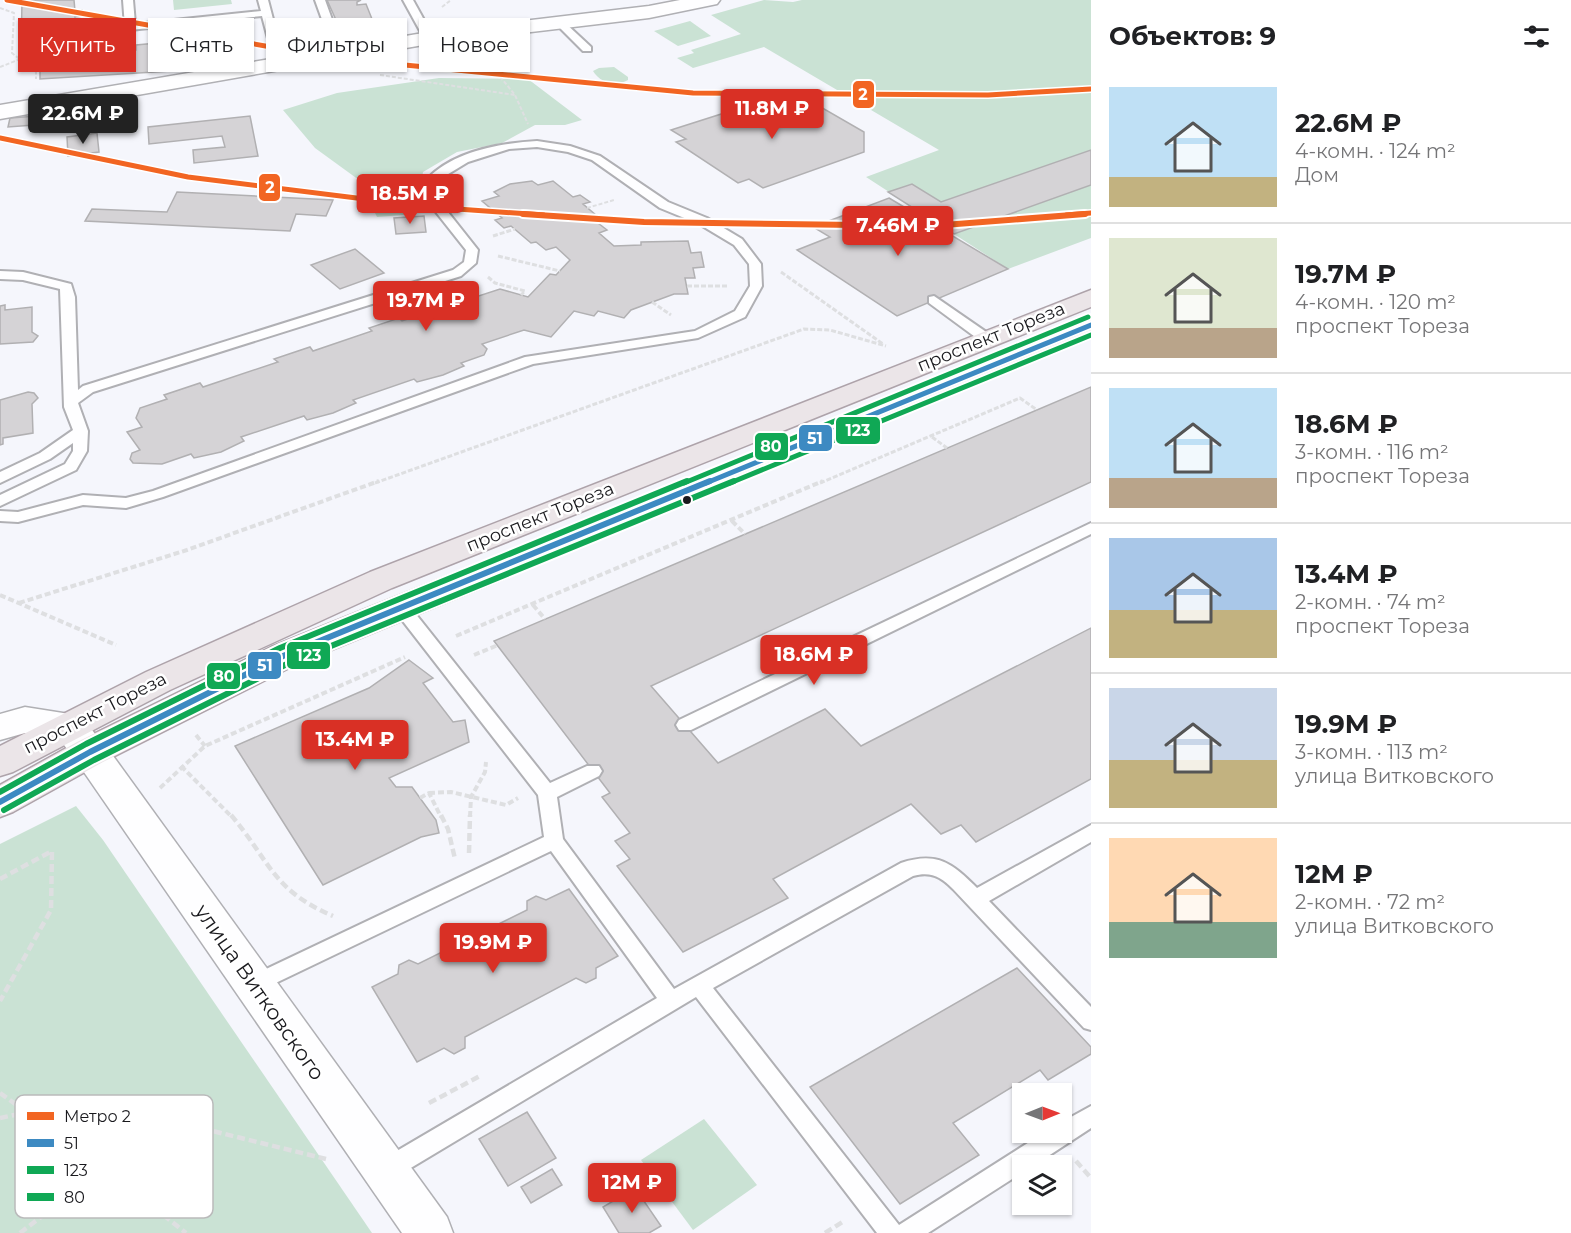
<!DOCTYPE html>
<html lang="ru">
<head>
<meta charset="utf-8">
<style>
  :root { --surface:#fff; --page:#f6f6f6; --text:#202124; --muted:#757577; --line:#e0e0e0; --accent:#d93025 }
  body { margin:0; font-family:Montserrat,sans-serif; background:var(--page); color:var(--text); height:100vh; display:flex; flex-direction:column; font-size:22px; white-space:nowrap }
  * { box-sizing:border-box; margin:0 }
  p { font-size:20px; color:var(--muted) }
  .icon { flex:none; width:33px; height:33px; fill:none; stroke:currentColor; stroke-width:2; stroke-linecap:round; stroke-linejoin:round }
  .map { position:relative; flex:1; overflow:hidden }
  .panel { display:flex; flex-direction:column; background:var(--surface); width:480px }
  .panel>* { flex:none }
  .top-card { position:absolute; left:18px; top:18px; width:570px; height:54px; display:flex; gap:12px }
  .needle { width:39px; rotate:89deg }
  .buttons { position:absolute; left:1012px; top:1083px; display:grid; gap:12px }
  .buttons a { display:grid; place-items:center; width:60px; height:60px; border-radius:0px; background:var(--surface); box-shadow:0 2px 4px #0004; font-size:30px }
  .price { position:absolute; translate:-50% -51px; padding:0 14px; border-radius:6px; background:var(--accent); color:#fff; font-size:20px; line-height:39px; filter:drop-shadow(0 2px 3px #0008) }
  .price::after { content:''; position:absolute; left:50%; top:36px; width:18px; height:14px; margin-left:-9px; background:inherit; clip-path:polygon(0 0,100% 0,50% 100%) }
  .price.on { background:#222; color:#fff }
  ul { padding:0; list-style:none }
  li { display:flex; align-items:center; gap:18px; height:150px; padding:0 18px }
  li+li { border-top:2px solid var(--line) }
  li span { display:grid; place-items:center; flex:none; width:168px; height:120px; border-radius:0px; color:#555 }
  li>.icon { margin-inline-start:auto }
  span .icon { width:72px; height:72px; fill:#fffc; stroke-width:1 }
  li b { font-size:26px }
  h2 { display:flex; justify-content:space-between; align-items:center; height:72px; padding:0 18px; font-size:26px }
  .tag { padding:0 21px; border-radius:0px; background:var(--surface); box-shadow:0 2px 4px #0004; font-size:21px; line-height:54px }
  .tag.on { background:var(--accent); color:#fff }
  main { display:flex; flex:1; min-height:0 }
  .map>svg:first-child { display:block }
</style>
</head>
<body>
<main>
<div class="map">
<svg width="1091" height="1233" viewBox="0 0 1091 1233">
  <rect width="100%" height="100%" fill="#f5f6fc"/>
  <g fill="#cae2d4">
    <path d="M 173,0 L 231,0 L 232,4 L 174,10 Z"/>
    <path d="M 764,0 L 793,2 L 802,0 L 1091,0 L 1091,238 L 1008,269 L 866,177 L 939,150 L 764,47 L 693,68 L 677,58 L 694,53 L 691,50 L 741,34 L 711,15 Z"/>
    <path d="M 690,21 L 711,36 L 678,46 L 654,31 Z"/>
    <path d="M 614,67 L 628,77 L 628,80 C 616,87 600,83 593,71 L 599,68 Z"/>
    <path d="M 439,78 L 528,79 L 582,120 L 565,125 L 535,125 L 502,143 L 457,152 L 423,172 L 417,208 L 404,215 L 377,217 L 359,180 L 315,148 L 283,110 L 337,93 Z"/>
    <path d="M 76,806 L 103,840 L 372,1233 L 0,1233 L 0,844 Z"/>
    <path d="M 704,1119 L 757,1185 L 693,1230 L 641,1160 Z"/>
  </g>
  <g fill="#d5d3d6" stroke="#b1b0b2" stroke-width="1.5">
    <path d="M 22,0 L 74,0 L 75,11 L 82,10 L 83,16 L 75,17 L 75,33 L 83,33 L 84,39 L 75,40 L 76,55 L 136,50 L 136,45 L 157,43 L 157,47 L 184,45 L 181,26 L 208,23 L 209,27 L 249,23 L 251,34 L 235,36 L 238,54 L 179,57 L 180,68 L 171,71 L 40,79 L 40,68 L 53,66 L 53,52 L 21,55 Z"/>
    <path d="M 327,0 L 361,0 L 357,2 L 357,5 L 366,4 L 374,24 L 354,26 L 336,20 Z"/>
    <path d="M 781,95 L 788,99 L 800,95 L 864,132 L 864,152 L 763,188 L 749,179 L 738,183 L 676,142 L 686,139 L 671,130 Z"/>
    <path d="M 37,116 L 34,125 L 8,127 L 10,118 Z"/>
    <path d="M 250,116 L 258,156 L 194,163 L 193,150 L 225,147 L 222,136 L 149,144 L 148,127 Z"/>
    <path d="M 97,133 L 99,152 L 68,156 L 67,137 Z"/>
    <path d="M 1091,150 L 1091,185 L 954,234 L 888,192 L 912,184 L 941,202 Z"/>
    <path d="M 532,181 L 538,185 L 553,181 L 573,197 L 580,195 L 590,202 L 583,204 L 603,221 L 598,223 L 607,230 L 599,233 L 614,246 L 641,245 L 641,242 L 688,241 L 691,253 L 701,252 L 704,267 L 693,268 L 695,278 L 685,278 L 688,294 L 674,294 L 631,310 L 624,318 L 598,311 L 594,316 L 574,311 L 551,337 L 524,330 L 482,344 L 487,349 L 484,355 L 461,363 L 464,366 L 443,375 L 417,382 L 414,379 L 353,400 L 356,403 L 333,413 L 307,420 L 304,416 L 241,437 L 244,441 L 221,452 L 194,458 L 191,454 L 162,464 L 133,463 L 130,459 L 132,453 L 140,450 L 127,432 L 142,427 L 136,418 L 140,408 L 167,399 L 164,395 L 200,383 L 203,387 L 278,362 L 274,359 L 310,347 L 313,351 L 372,331 L 369,328 L 399,318 L 402,321 L 500,289 L 528,297 L 550,274 L 556,275 L 570,260 L 556,247 L 546,250 L 536,242 L 531,243 L 511,226 L 504,228 L 495,220 L 502,218 L 482,201 L 499,196 L 494,192 L 510,184 Z"/>
    <path d="M 177,192 L 333,200 L 326,216 L 296,214 L 290,231 L 85,221 L 92,209 L 167,212 Z"/>
    <path d="M 889,198 L 1008,269 L 897,316 L 797,250 L 830,237 L 813,227 Z"/>
    <path d="M 424,216 L 426,232 L 396,234 L 394,218 Z"/>
    <path d="M 355,249 L 384,273 L 340,289 L 311,265 Z"/>
    <path d="M 5,305 L 5,310 L 32,307 L 32,332 L 38,336 L 33,342 L 0,344 L 0,306 Z"/>
    <path d="M 1091,387 L 1091,482 L 651,686 L 718,763 L 825,709 L 861,746 L 1091,628 L 1091,779 L 976,842 L 961,825 L 941,834 L 911,804 L 773,879 L 788,898 L 683,952 L 617,866 L 630,859 L 615,841 L 630,833 L 602,797 L 610,793 L 494,641 Z"/>
    <path d="M 28,392 L 34,393 L 38,398 L 32,404 L 33,433 L 3,438 L 3,444 L 0,445 L 0,400 Z"/>
    <path d="M 409,660 L 433,678 L 423,683 L 453,722 L 465,720 L 469,742 L 389,778 L 396,787 L 412,787 L 436,820 L 439,833 L 421,837 L 323,885 L 235,746 L 369,688 Z"/>
    <path d="M 569,889 L 618,956 L 596,968 L 596,978 L 586,983 L 576,978 L 465,1037 L 465,1048 L 454,1054 L 444,1048 L 417,1062 L 372,987 L 398,974 L 399,965 L 409,960 L 418,964 L 527,910 L 527,901 L 536,896 L 546,900 Z"/>
    <path d="M 1017,968 L 1091,1047 L 1091,1054 L 1048,1080 L 1040,1070 L 953,1123 L 979,1155 L 900,1204 L 810,1087 Z"/>
    <path d="M 527,1112 L 556,1158 L 508,1186 L 479,1139 Z"/>
    <path d="M 552,1169 L 562,1185 L 531,1203 L 521,1187 Z"/>
    <path d="M 635,1188 L 661,1226 L 649,1233 L 619,1233 L 603,1207 Z"/>
  </g>
  <g fill="none" stroke-linecap="round" stroke-linejoin="round">
    <g stroke="#b0b0b4" stroke-width="4">
      <g id="service">
        <path d="M 123,0 L 133,0 L 135,24 L 261,11 L 258,0 L 268,0 L 285,65 L 280,68 L 275,65 L 262,16 L 130,30 L 125,27 Z"/>
        <path d="M 315,0 L 325,0 L 338,36 L 331,45 L 334,58 L 326,58 L 321,45 L 328,36 Z"/>
        <path d="M 403,0 L 413,0 L 434,38 L 433,40 L 425,40 Z"/>
        <path d="M 557,21 L 563,21 L 591,47 L 591,51 L 583,51 L 557,25 Z"/>
        <path d="M 106,93 L 115,95 L 132,129 L 130,131 L 120,129 L 105,95 Z"/>
        <path d="M 537,141 L 570,146 L 600,156 L 668,202 L 707,218 L 742,239 L 761,264 L 762,286 L 745,317 L 698,338 L 533,364 L 163,497 L 126,508 L 83,505 L 18,522 L 0,521 L 0,511 L 18,512 L 83,495 L 126,498 L 153,491 L 525,357 L 695,331 L 735,311 L 750,286 L 749,264 L 734,245 L 699,224 L 660,208 L 592,160 L 568,152 L 537,147 L 509,149 L 468,162 L 440,179 L 440,202 L 478,250 L 476,263 L 461,276 L 93,392 L 78,403 L 88,431 L 87,451 L 76,470 L 0,506 L 0,495 L 65,464 L 73,451 L 73,443 L 50,459 L 0,483 L 0,472 L 40,453 L 73,430 L 64,407 L 60,289 L 23,280 L 0,279 L 0,271 L 23,272 L 71,284 L 75,297 L 78,390 L 83,386 L 453,270 L 464,262 L 466,250 L 428,202 L 428,178 C 454,151 502,143 537,141 Z"/>
        <path d="M 934,296 L 992,336 L 992,342 L 982,342 L 929,303 L 929,297 Z"/>
        <path d="M 1091,523 L 1091,534 L 691,730 L 679,730 L 676,725 L 679,720 Z"/>
        <path d="M 401,601 L 407,603 L 550,783 L 587,766 L 599,766 L 602,771 L 599,776 L 557,797 L 563,839 L 674,989 L 901,863 C 937,851 952,863 977,888 L 1091,825 L 1091,842 L 989,901 L 1091,1007 L 1091,1030 L 1084,1028 L 953,889 C 941,877 931,871 913,876 L 713,988 L 899,1225 L 1045,1132 L 1062,1132 L 1062,1122 L 1091,1106 L 1091,1128 L 1033,1166 L 1023,1166 L 1023,1172 L 928,1233 L 877,1233 L 696,997 L 394,1178 L 386,1181 L 378,1178 L 375,1170 L 378,1162 L 657,998 L 551,851 L 261,990 L 254,993 L 247,990 L 244,984 L 247,978 L 544,837 L 538,795 L 395,611 L 393,607 L 395,603 Z"/>
      </g>
    </g>
    <g stroke="#b0b0b4" stroke-width="3">
      <g id="minor">
        <path d="M 680,0 L 720,0 L 717,4 L 649,18 L 429,44 L 0,119 L 0,105 L 429,32 L 649,6 Z"/>
        <path d="M 90,738 L 103,742 L 447,1217 L 453,1233 L 402,1233 L 77,762 L 72,752 L 77,742 Z"/>
      </g>
    </g>
    <g stroke="#b0b0b4" stroke-width="3">
      <path id="tertiary" d="M 25,707 L 82,716 L 108,752 L 103,762 C 79,769 72,755 58,737 L 25,733 L 0,740 L 0,714 Z"/>
    </g>
    <g stroke="#aea3aa" stroke-width="3">
      <g id="primary">
        <path d="M 1091,290 L 1091,307 L 392,588 L 170,690 L 13,772 L 0,776 L 0,746 L 146,672 L 370,572 Z"/>
        <path d="M 1091,317 L 1091,335 L 295,665 L 103,762 L 13,812 L 0,817 L 0,785 L 77,742 L 271,647 Z"/>
      </g>
    </g>
    <g stroke="#dedfe1" stroke-width="2" stroke-dasharray="4 2" stroke-linecap="butt">
      <path d="M 442,7 L 451,0"/>
      <path d="M 0,8 L 14,13 L 12,53 L 36,72 L 36,79"/>
      <path d="M 76,52 L 111,36"/>
      <path d="M 485,58 L 515,95 L 528,124"/>
      <path d="M 0,67 L 28,56 L 53,54"/>
      <path d="M 380,75 L 515,95"/>
      <path d="M 587,208 L 614,200"/>
    </g>
    <g stroke="#dedfe1" stroke-width="3" stroke-dasharray="5 2" stroke-linecap="butt">
      <path d="M 493,236 L 515,229"/>
      <path d="M 498,256 L 560,271"/>
      <path d="M 781,272 L 883,344"/>
      <path d="M 488,277 L 495,283 L 525,291 L 521,295"/>
      <path d="M 687,286 L 728,286"/>
      <path d="M 652,302 L 671,315"/>
      <path d="M 932,437 L 947,448"/>
      <path d="M 375,483 L 804,329 L 830,330 L 886,346"/>
      <path d="M 820,483 L 1020,398 L 1037,410"/>
    </g>
    <g stroke="#dedfe1" stroke-width="4" stroke-dasharray="6 3" stroke-linecap="butt">
      <path d="M 732,521 L 745,534"/>
      <path d="M 0,595 L 116,645"/>
      <path d="M 19,603 L 187,550 L 379,481"/>
      <path d="M 533,605 L 545,619"/>
      <path d="M 456,636 L 823,481"/>
      <path d="M 474,655 L 498,645"/>
      <path d="M 196,735 L 205,746"/>
      <path d="M 181,766 L 232,817"/>
      <path d="M 160,788 L 205,746 L 405,657"/>
      <path d="M 429,793 L 451,792 L 506,805 L 518,798"/>
      <path d="M 420,798 L 429,793 L 441,817"/>
      <path d="M 470,817 L 471,797 L 485,772 L 486,762"/>
    </g>
    <g stroke="#dedfe1" stroke-width="4.5" stroke-dasharray="8 4" stroke-linecap="butt">
      <path d="M 231,815 C 270,861 272,890 333,916"/>
      <path d="M 441,815 L 448,829 L 455,859"/>
      <path d="M 469,853 L 470,815"/>
      <path d="M 0,879 L 52,851 L 51,910 L 0,1001"/>
      <path d="M 0,1093 L 104,1168 L 186,1233"/>
      <path d="M 429,1103 L 482,1075"/>
      <path d="M 0,1118 L 29,1112 L 168,1120 L 326,1159"/>
      <path d="M 1076,1161 L 1091,1178"/>
      <path d="M 20,1233 L 167,1121"/>
      <path d="M 825,1233 L 844,1221"/>
    </g>
    <use href="#service" fill="#fefeff" fill-rule="evenodd"/>
    <use href="#minor" fill="#fefeff" fill-rule="evenodd"/>
    <use href="#tertiary" fill="#fefeff" fill-rule="evenodd"/>
    <use href="#primary" fill="#ebe5e8" fill-rule="evenodd"/>
    <g stroke="#fff" stroke-width="9">
      <path id="bus-1-far1" d="M 706,483 L 1091,325"/>
    </g>
    <g stroke="#fff" stroke-width="10">
      <path id="bus-1" d="M 0,802 L 90,752 L 283,656 L 710,481"/>
    </g>
    <g stroke="#fff" stroke-width="9">
      <path id="bus-2-far1" d="M 730,483 L 1091,335"/>
    </g>
    <g stroke="#fff" stroke-width="10">
      <path id="bus-2" d="M 4,810 L 94,760 L 287,664 L 734,481"/>
    </g>
    <g stroke="#fff" stroke-width="9">
      <path id="bus-3-far1" d="M 684,483 L 1088,317"/>
    </g>
    <g stroke="#fff" stroke-width="10">
      <path id="bus-3" d="M 0,792 L 86,744 L 280,648 L 687,481"/>
    </g>
    <use href="#bus-1-far1" stroke="#3d8ac2" stroke-width="5"/>
    <use href="#bus-1" stroke="#3d8ac2" stroke-width="6"/>
    <use href="#bus-2-far1" stroke="#10a855" stroke-width="5"/>
    <use href="#bus-2" stroke="#10a855" stroke-width="6"/>
    <use href="#bus-3-far1" stroke="#10a855" stroke-width="5"/>
    <use href="#bus-3" stroke="#10a855" stroke-width="6"/>
    <g stroke="#fff" stroke-width="8">
      <g id="metro-1-far1">
        <path d="M 7,0 L 333,58 L 693,93 L 988,95 L 1091,89"/>
        <path d="M 0,138 L 188,177 L 429,207 L 544,215"/>
        <path d="M 1066,215 L 1091,213"/>
      </g>
    </g>
    <g stroke="#fff" stroke-width="10">
      <path id="metro-1" d="M 523,214 L 644,222 L 931,226 L 1085,214"/>
    </g>
    <use href="#metro-1-far1" stroke="#f26522" stroke-width="5"/>
    <use href="#metro-1" stroke="#f26522" stroke-width="6"/>
  </g>
  <circle fill="#19191d" stroke="#fff" stroke-width="2" cx="687" cy="500" r="5"/>
  <g text-anchor="middle" dominant-baseline="central" stroke-width="5" stroke-linejoin="round" paint-order="stroke">
    <g font-size="18" fill="#19191d" stroke="#fff">
      <text transform="translate(991 337) rotate(-22)">проспект Тореза</text>
      <text transform="translate(540 517) rotate(-22)">проспект Тореза</text>
      <text transform="translate(95 713) rotate(-27)">проспект Тореза</text>
    </g>
    <g font-size="21" fill="#19191d" stroke="#fff">
      <text transform="translate(260 992) rotate(55)">улица Витковского</text>
    </g>
  </g>
  <rect x="15" y="1095" width="198" height="123" rx="9" fill="#fff" stroke="#bababb" stroke-width="1.5"/>
  <rect x="27" y="1112" width="27" height="8" fill="#f26522"/>
  <rect x="27" y="1139" width="27" height="8" fill="#3d8ac2"/>
  <rect x="27" y="1166" width="27" height="8" fill="#10a855"/>
  <rect x="27" y="1193" width="27" height="8" fill="#10a855"/>
  <g font-size="16" fill="#19191d">
    <text x="64" y="1122">Метро 2</text>
    <text x="64" y="1149">51</text>
    <text x="64" y="1176">123</text>
    <text x="64" y="1203">80</text>
  </g>
  <g stroke="#fff" stroke-width="2">
    <rect x="852" y="80" width="23" height="29" rx="6" fill="#f26522"/>
    <rect x="258" y="173" width="23" height="29" rx="6" fill="#f26522"/>
    <rect x="835" y="416" width="46" height="29" rx="6" fill="#10a855"/>
    <rect x="798" y="424" width="35" height="28" rx="6" fill="#3d8ac2"/>
    <rect x="754" y="432" width="35" height="29" rx="6" fill="#10a855"/>
    <rect x="286" y="641" width="45" height="29" rx="6" fill="#10a855"/>
    <rect x="247" y="651" width="35" height="29" rx="6" fill="#3d8ac2"/>
    <rect x="206" y="662" width="35" height="28" rx="6" fill="#10a855"/>
  </g>
  <g font-size="16" text-anchor="middle" font-weight="bold" fill="#fff">
    <text x="863" y="100">2</text>
    <text x="270" y="193">2</text>
    <text x="858" y="436">123</text>
    <text x="815" y="444">51</text>
    <text x="771" y="452">80</text>
    <text x="309" y="661">123</text>
    <text x="265" y="671">51</text>
    <text x="224" y="682">80</text>
  </g>
</svg>
<div class="buttons">
<a><svg class="needle" viewBox="-14 -14 28 28"><path d="M0-13l5 13h-10z" fill="#e53935"/><path d="M0 13l5-13h-10z" fill="#757577"/></svg></a>
<a><svg class="icon" aria-label="layers" viewBox="0 0 24 24"><path d="M12 4l9 5-9 5-9-5zM3 14l9 5 9-5"/></svg></a>
</div>
<b class="price" style="left:772px;top:140px">11.8M ₽</b>
<b class="price on" style="left:83px;top:145px">22.6M ₽</b>
<b class="price" style="left:410px;top:225px">18.5M ₽</b>
<b class="price" style="left:898px;top:257px">7.46M ₽</b>
<b class="price" style="left:426px;top:332px">19.7M ₽</b>
<b class="price" style="left:814px;top:686px">18.6M ₽</b>
<b class="price" style="left:355px;top:771px">13.4M ₽</b>
<b class="price" style="left:493px;top:974px">19.9M ₽</b>
<b class="price" style="left:632px;top:1214px">12M ₽</b>
<div class="top-card">
<a class="tag on">Купить</a>
<a class="tag">Снять</a>
<a class="tag">Фильтры</a>
<a class="tag">Новое</a>
</div>
</div>
<section class="panel">
<h2>Объектов: 9<svg class="icon" aria-label="filters" viewBox="0 0 24 24"><path d="M4 7h16M4 17h16"/><circle cx="9" cy="7" r="2"/><circle cx="15" cy="17" r="2"/></svg></h2>
<ul>
<li><span style="background:linear-gradient(#bfe0f5 75%,#c2b280 0)"><svg class="icon" aria-label="home" viewBox="0 0 24 24"><path d="M3 11l9-7 9 7M6 9v11h12V9"/></svg></span><div><b>22.6M ₽</b><p>4-комн. · 124 m²</p><p>Дом</p></div></li>
<li><span style="background:linear-gradient(#dfe7d0 75%,#b9a48a 0)"><svg class="icon" aria-label="home" viewBox="0 0 24 24"><path d="M3 11l9-7 9 7M6 9v11h12V9"/></svg></span><div><b>19.7M ₽</b><p>4-комн. · 120 m²</p><p>проспект Тореза</p></div></li>
<li><span style="background:linear-gradient(#bfe0f5 75%,#b9a48a 0)"><svg class="icon" aria-label="home" viewBox="0 0 24 24"><path d="M3 11l9-7 9 7M6 9v11h12V9"/></svg></span><div><b>18.6M ₽</b><p>3-комн. · 116 m²</p><p>проспект Тореза</p></div></li>
<li><span style="background:linear-gradient(#a9c7e8 60%,#c2b280 0)"><svg class="icon" aria-label="home" viewBox="0 0 24 24"><path d="M3 11l9-7 9 7M6 9v11h12V9"/></svg></span><div><b>13.4M ₽</b><p>2-комн. · 74 m²</p><p>проспект Тореза</p></div></li>
<li><span style="background:linear-gradient(#c9d6e8 60%,#c2b280 0)"><svg class="icon" aria-label="home" viewBox="0 0 24 24"><path d="M3 11l9-7 9 7M6 9v11h12V9"/></svg></span><div><b>19.9M ₽</b><p>3-комн. · 113 m²</p><p>улица Витковского</p></div></li>
<li><span style="background:linear-gradient(#ffd9b3 70%,#7fa58c 0)"><svg class="icon" aria-label="home" viewBox="0 0 24 24"><path d="M3 11l9-7 9 7M6 9v11h12V9"/></svg></span><div><b>12M ₽</b><p>2-комн. · 72 m²</p><p>улица Витковского</p></div></li>
</ul>
</section>
</main>
</body>
</html>
